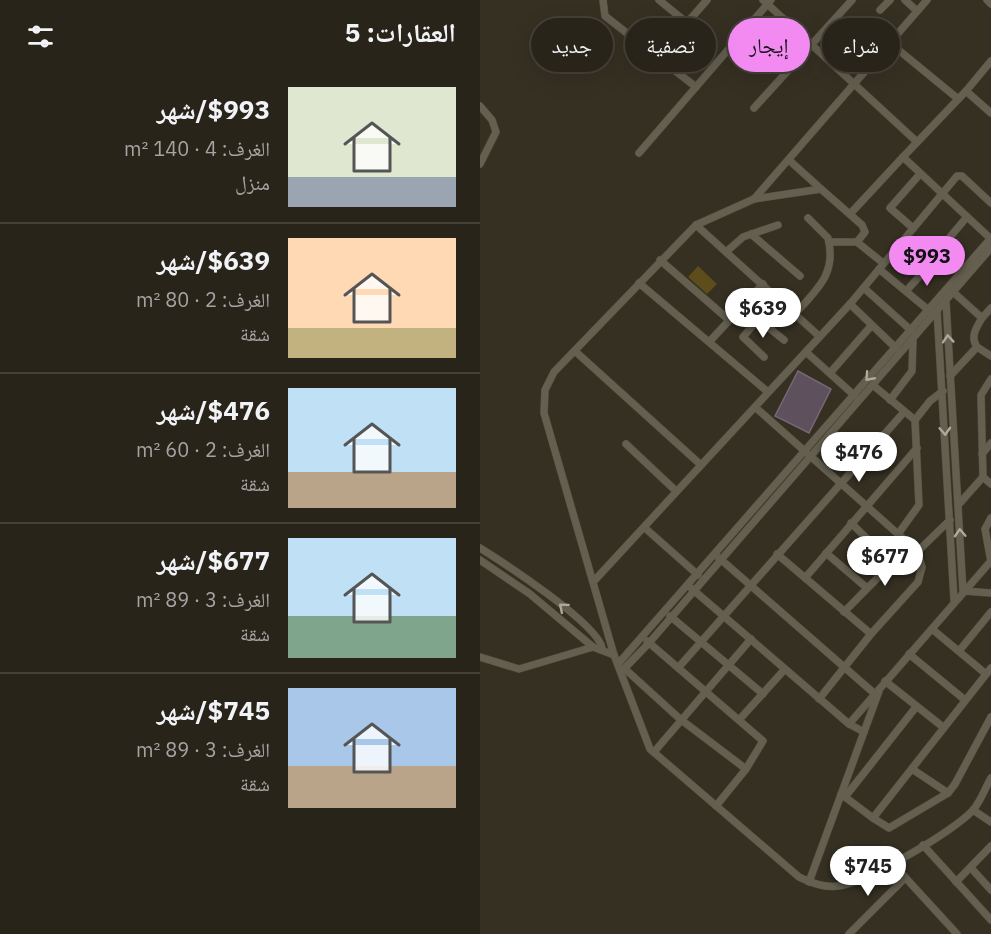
<!DOCTYPE html>
<html lang="ar">
<head>
<meta charset="utf-8">
<style>
  :root { --surface:#28241a; --page:#343027; --text:#f1f3f6; --muted:#a5a4a2; --line:#444139; --accent:#f28af2 }
  body { margin:0; font-family:"IBM Plex Sans","Noto Naskh Arabic",sans-serif; background:var(--page); color:var(--text); direction:rtl; height:100vh; display:flex; flex-direction:column; font-size:22px; white-space:nowrap }
  * { box-sizing:border-box; margin:0 }
  p { font-size:20px; color:var(--muted) }
  .icon { flex:none; width:33px; height:33px; fill:none; stroke:currentColor; stroke-width:2; stroke-linecap:round; stroke-linejoin:round }
  .map { position:relative; flex:1; overflow:hidden; direction:ltr }
  .sheet { display:flex; flex-direction:column; background:var(--surface); width:480px }
  .sheet>* { flex:none }
  .guide { position:absolute; left:18px; top:18px; width:402px; height:54px; direction:rtl; display:flex; gap:12px }
  .price { position:absolute; translate:-50% -51px; padding:0 14px; border-radius:21px; background:#fff; color:#222; font-size:20px; line-height:39px; filter:drop-shadow(0 2px 3px #0008) }
  .price::after { content:''; position:absolute; left:50%; top:36px; width:18px; height:14px; margin-left:-9px; background:inherit; clip-path:polygon(0 0,100% 0,50% 100%) }
  .price.active { background:var(--accent); color:#111 }
  ul { padding:0; list-style:none }
  li { display:flex; align-items:center; gap:18px; height:150px; padding:0 24px }
  li+li { border-top:2px solid var(--line) }
  li span { display:grid; place-items:center; flex:none; width:168px; height:120px; border-radius:0px; color:#555 }
  li>.icon { margin-inline-start:auto }
  span .icon { width:72px; height:72px; fill:#fffc; stroke-width:1 }
  li b { font-size:26px }
  h2 { display:flex; justify-content:space-between; align-items:center; height:72px; padding:0 24px; font-size:26px }
  .chip { padding:0 21px; border-radius:27px; background:var(--surface); box-shadow:0 6px 24px #0002,0 0 0 2px var(--line); font-size:21px; line-height:54px }
  .chip.active { background:var(--accent); color:#111 }
  main { display:flex; flex:1; min-height:0 }
  .map>svg:first-child { display:block }
</style>
</head>
<body>
<main>
<div class="map">
<svg width="511" height="934" viewBox="0 0 511 934">
  <rect width="100%" height="100%" fill="#353022"/>
  <path fill="#5c4d1a" d="M 218,266 L 237,284 L 227,294 L 208,277 Z"/>
  <path fill="#5e515d" stroke="#756774" stroke-width="1.5" d="M 318,371 L 351,389 L 329,433 L 295,416 Z"/>
  <g fill="none" stroke-linecap="round" stroke-linejoin="round">
    <g stroke="#524d40" stroke-width="8">
      <g id="minor">
        <path d="M 123,0 L 125,16 L 216,87"/>
        <path d="M 179,0 L 206,22"/>
        <path d="M 283,0 L 436,141"/>
        <path d="M 425,0 L 437,11"/>
        <path d="M 447,0 L 274,199 L 216,225 L 74,372 L 65,390 L 64,413 L 134,655 L 170,749 L 319,877 C 331,883 344,888 358,886 C 384,884 476,830 493,810 C 501,801 505,788 511,778"/>
        <path d="M 507,0 L 511,4"/>
        <path d="M 400,10 L 410,0"/>
        <path d="M 410,43 L 477,98"/>
        <path d="M 177,57 L 227,0"/>
        <path d="M 511,61 L 486,91 L 511,113"/>
        <path d="M 0,106 L 12,120 L 16,132 L 0,164"/>
        <path d="M 274,108 L 372,0"/>
        <path d="M 159,153 L 291,0"/>
        <path d="M 423,157 L 486,91"/>
        <path d="M 309,160 L 341,189"/>
        <path d="M 274,199 L 341,189 L 382,225 L 385,232 L 377,242 L 403,263"/>
        <path d="M 370,214 L 423,157 L 511,239"/>
        <path d="M 216,225 L 339,336"/>
        <path d="M 433,228 L 410,208 L 440,174"/>
        <path d="M 271,234 L 320,276"/>
        <path d="M 470,237 L 486,218"/>
        <path d="M 349,242 L 377,242"/>
        <path d="M 246,252 L 263,237 L 298,225"/>
        <path d="M 180,260 L 249,320"/>
        <path d="M 399,269 L 452,313"/>
        <path d="M 159,283 L 288,392"/>
        <path d="M 384,288 L 434,333"/>
        <path d="M 427,290 L 448,267"/>
        <path d="M 466,302 L 483,592"/>
        <path d="M 370,304 L 418,350"/>
        <path d="M 457,310 L 474,600"/>
        <path d="M 315,314 C 337,289 357,274 348,238 L 328,218"/>
        <path d="M 502,318 L 511,308"/>
        <path d="M 278,319 L 304,340"/>
        <path d="M 230,341 L 283,284"/>
        <path d="M 497,347 L 511,356"/>
        <path d="M 96,352 L 221,465"/>
        <path d="M 326,352 L 375,396"/>
        <path d="M 284,357 L 263,337 L 297,297"/>
        <path d="M 350,373 L 391,326"/>
        <path d="M 470,376 L 497,347 C 490,337 496,328 502,318 L 472,291"/>
        <path d="M 394,386 L 435,420"/>
        <path d="M 463,391 L 450,401 L 435,420 L 439,505 L 418,534 L 437,552 L 470,520"/>
        <path d="M 410,400 L 432,371 L 433,339"/>
        <path d="M 275,407 L 418,534"/>
        <path d="M 146,444 L 196,491"/>
        <path d="M 502,454 L 511,443"/>
        <path d="M 503,477 L 511,484"/>
        <path d="M 479,504 L 503,477 L 501,395 L 511,379"/>
        <path d="M 371,523 L 411,562"/>
        <path d="M 165,528 L 218,575"/>
        <path d="M 0,548 C 24,563 118,624 122,648"/>
        <path d="M 346,553 L 387,588"/>
        <path d="M 297,554 L 391,634"/>
        <path d="M 238,557 L 395,694"/>
        <path d="M 0,560 L 50,594 L 113,647 L 134,655"/>
        <path d="M 511,562 L 505,529 L 511,518"/>
        <path d="M 325,578 L 437,448"/>
        <path d="M 114,581 L 370,304 L 477,176 L 482,176 L 511,203"/>
        <path d="M 211,588 L 369,724 L 384,732"/>
        <path d="M 484,591 L 511,593"/>
        <path d="M 364,612 L 429,546"/>
        <path d="M 190,616 L 283,694"/>
        <path d="M 452,629 L 506,674"/>
        <path d="M 167,641 L 283,741 L 266,769 L 236,806"/>
        <path d="M 479,651 L 511,612"/>
        <path d="M 429,654 L 485,700"/>
        <path d="M 0,657 L 39,669 L 113,647"/>
        <path d="M 138,664 L 511,238"/>
        <path d="M 198,668 L 424,412"/>
        <path d="M 145,669 L 200,719 L 266,769"/>
        <path d="M 141,672 L 169,643 L 511,248"/>
        <path d="M 405,681 L 463,727"/>
        <path d="M 339,699 L 391,634 L 438,582 L 442,567 L 437,552"/>
        <path d="M 259,720 L 305,669"/>
        <path d="M 369,724 L 511,561"/>
        <path d="M 174,752 L 271,639"/>
        <path d="M 432,769 L 468,793"/>
        <path d="M 361,794 L 393,818 L 511,668"/>
        <path d="M 365,797 L 436,707"/>
        <path d="M 493,810 L 511,822"/>
        <path d="M 393,818 L 409,828 L 468,793 L 475,784 L 511,717"/>
        <path d="M 443,845 L 511,920"/>
        <path d="M 412,863 L 477,934"/>
        <path d="M 491,868 L 511,890"/>
        <path d="M 329,882 L 399,691"/>
        <path d="M 476,882 L 511,846"/>
        <path d="M 369,934 L 425,878"/>
      </g>
    </g>
    <use href="#minor" stroke="#645f4f" stroke-width="7"/>
  </g>
  <defs><path id="oneway-chevron" d="M-2-3.5L2.5 0L-2 3.5" fill="none" stroke-width="1.6" stroke-linecap="round" stroke-linejoin="round" transform="scale(1.5)"/></defs>
  <g stroke="#ada99c">
    <use href="#oneway-chevron" transform="translate(468 339) rotate(-94)"/>
    <use href="#oneway-chevron" transform="translate(389 377) rotate(132)"/>
    <use href="#oneway-chevron" transform="translate(465 431) rotate(87)"/>
    <use href="#oneway-chevron" transform="translate(480 533) rotate(-93)"/>
    <use href="#oneway-chevron" transform="translate(83 607) rotate(-140)"/>
  </g>
</svg>
<b class="price active" style="left:447px;top:287px">$993</b>
<b class="price" style="left:283px;top:339px">$639</b>
<b class="price" style="left:379px;top:483px">$476</b>
<b class="price" style="left:405px;top:587px">$677</b>
<b class="price" style="left:388px;top:897px">$745</b>
<div class="guide">
<a class="chip">شراء</a>
<a class="chip active">إيجار</a>
<a class="chip">تصفية</a>
<a class="chip">جديد</a>
</div>
</div>
<section class="sheet">
<h2>العقارات: 5<svg class="icon" aria-label="filters" viewBox="0 0 24 24"><path d="M4 7h16M4 17h16"/><circle cx="9" cy="7" r="2"/><circle cx="15" cy="17" r="2"/></svg></h2>
<ul>
<li><span style="background:linear-gradient(#dfe7d0 75%,#9aa5b1 0)"><svg class="icon" aria-label="home" viewBox="0 0 24 24"><path d="M3 11l9-7 9 7M6 9v11h12V9"/></svg></span><div><b>$993/شهر</b><p>الغرف: 4 · 140 m²</p><p>منزل</p></div></li>
<li><span style="background:linear-gradient(#ffd9b3 75%,#c2b280 0)"><svg class="icon" aria-label="home" viewBox="0 0 24 24"><path d="M3 11l9-7 9 7M6 9v11h12V9"/></svg></span><div><b>$639/شهر</b><p>الغرف: 2 · 80 m²</p><p>شقة</p></div></li>
<li><span style="background:linear-gradient(#bfe0f5 70%,#b9a48a 0)"><svg class="icon" aria-label="home" viewBox="0 0 24 24"><path d="M3 11l9-7 9 7M6 9v11h12V9"/></svg></span><div><b>$476/شهر</b><p>الغرف: 2 · 60 m²</p><p>شقة</p></div></li>
<li><span style="background:linear-gradient(#bfe0f5 65%,#7fa58c 0)"><svg class="icon" aria-label="home" viewBox="0 0 24 24"><path d="M3 11l9-7 9 7M6 9v11h12V9"/></svg></span><div><b>$677/شهر</b><p>الغرف: 3 · 89 m²</p><p>شقة</p></div></li>
<li><span style="background:linear-gradient(#a9c7e8 65%,#b9a48a 0)"><svg class="icon" aria-label="home" viewBox="0 0 24 24"><path d="M3 11l9-7 9 7M6 9v11h12V9"/></svg></span><div><b>$745/شهر</b><p>الغرف: 3 · 89 m²</p><p>شقة</p></div></li>
</ul>
</section>
</main>
</body>
</html>
